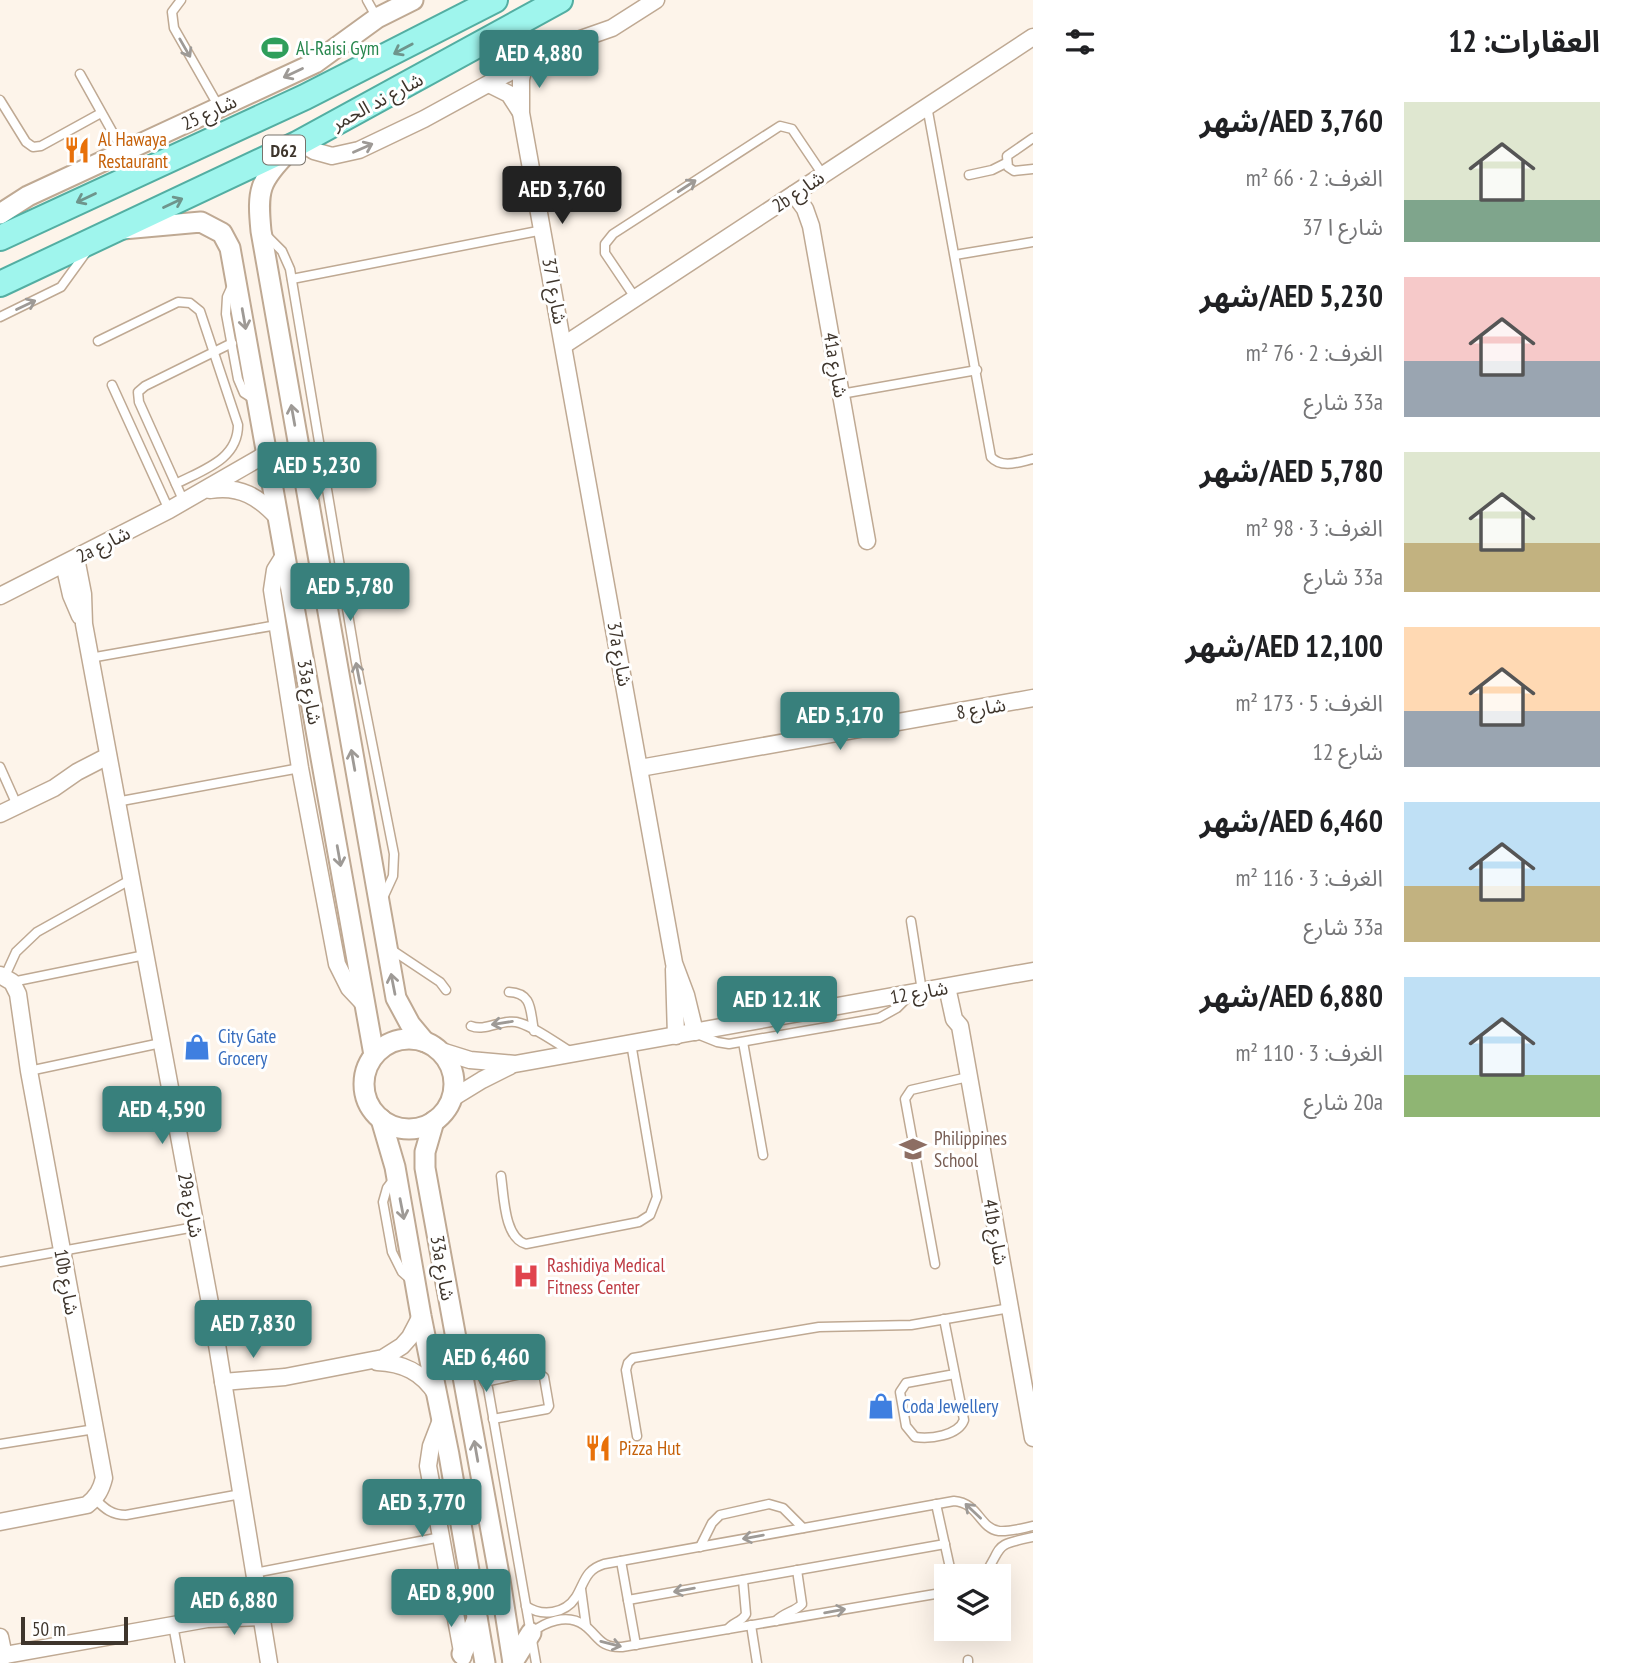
<!DOCTYPE html>
<html lang="ar">
<head>
<meta charset="utf-8">
<style>
  :root { --surface:#fff; --page:#f2f2f2; --text:#202124; --muted:#757577; --accent:#38807c }
  body { margin:0; font-family:"PT Sans Narrow","Noto Sans Arabic",sans-serif; background:var(--page); color:var(--text); direction:rtl; height:100vh; display:flex; flex-direction:column; font-size:26px; white-space:nowrap }
  * { box-sizing:border-box; margin:0 }
  p { font-size:23px; color:var(--muted) }
  .icon { flex:none; width:38px; height:38px; fill:none; stroke:currentColor; stroke-width:2; stroke-linecap:round; stroke-linejoin:round }
  .map { position:relative; flex:1; overflow:hidden; direction:ltr }
  .sheet { display:flex; flex-direction:column; background:var(--surface); width:595px }
  .sheet>* { flex:none }
  .tools { position:absolute; left:934px; top:1564px; display:grid; gap:14px }
  .tools a { display:grid; place-items:center; width:77px; height:77px; border-radius:0px; background:var(--surface); box-shadow:0 7px 28px #0002; font-size:35px }
  .scale { position:absolute; left:21px; bottom:18px; width:107px; box-sizing:border-box; padding-left:7px; border:4px solid #3e352c; border-top:0; font-size:19px; line-height:24px; white-space:nowrap; color:#3e352c; -webkit-text-stroke:5px #fff; paint-order:stroke }
  .price { position:absolute; translate:-50% -60px; padding:0 16px; border-radius:7px; background:var(--accent); color:#fff; font-size:23px; line-height:46px; filter:drop-shadow(0 2px 4px #0008) }
  .price::after { content:''; position:absolute; left:50%; top:42px; width:21px; height:16px; margin-left:-10px; background:inherit; clip-path:polygon(0 0,100% 0,50% 100%) }
  .price.on { background:#222; color:#fff }
  ul { padding:0; list-style:none }
  li { display:flex; align-items:center; gap:21px; height:175px; padding:0 28px }
  li span { display:grid; place-items:center; flex:none; width:196px; height:140px; border-radius:0px; color:#555 }
  li>.icon { margin-inline-start:auto }
  span .icon { width:84px; height:84px; fill:#fffc; stroke-width:1 }
  li b { font-size:30px }
  h2 { display:flex; justify-content:space-between; align-items:center; height:84px; padding:0 28px; font-size:30px }
  main { display:flex; flex:1; min-height:0 }
  .map>svg:first-child { display:block }
</style>
</head>
<body>
<main>
<section class="sheet">
<h2>العقارات: 12<svg class="icon" aria-label="filters" viewBox="0 0 24 24"><path d="M4 7h16M4 17h16"/><circle cx="9" cy="7" r="2"/><circle cx="15" cy="17" r="2"/></svg></h2>
<ul>
<li><span style="background:linear-gradient(#dfe7d0 70%,#7fa58c 0)"><svg class="icon" aria-label="home" viewBox="0 0 24 24"><path d="M3 11l9-7 9 7M6 9v11h12V9"/></svg></span><div><b>AED 3,760/شهر</b><p>الغرف: 2 · 66 m²</p><p>شارع ا 37</p></div></li>
<li><span style="background:linear-gradient(#f6c9c9 60%,#9aa5b1 0)"><svg class="icon" aria-label="home" viewBox="0 0 24 24"><path d="M3 11l9-7 9 7M6 9v11h12V9"/></svg></span><div><b>AED 5,230/شهر</b><p>الغرف: 2 · 76 m²</p><p>33a شارع</p></div></li>
<li><span style="background:linear-gradient(#dfe7d0 65%,#c2b280 0)"><svg class="icon" aria-label="home" viewBox="0 0 24 24"><path d="M3 11l9-7 9 7M6 9v11h12V9"/></svg></span><div><b>AED 5,780/شهر</b><p>الغرف: 3 · 98 m²</p><p>33a شارع</p></div></li>
<li><span style="background:linear-gradient(#ffd9b3 60%,#9aa5b1 0)"><svg class="icon" aria-label="home" viewBox="0 0 24 24"><path d="M3 11l9-7 9 7M6 9v11h12V9"/></svg></span><div><b>AED 12,100/شهر</b><p>الغرف: 5 · 173 m²</p><p>شارع 12</p></div></li>
<li><span style="background:linear-gradient(#bfe0f5 60%,#c2b280 0)"><svg class="icon" aria-label="home" viewBox="0 0 24 24"><path d="M3 11l9-7 9 7M6 9v11h12V9"/></svg></span><div><b>AED 6,460/شهر</b><p>الغرف: 3 · 116 m²</p><p>33a شارع</p></div></li>
<li><span style="background:linear-gradient(#bfe0f5 70%,#8fb573 0)"><svg class="icon" aria-label="home" viewBox="0 0 24 24"><path d="M3 11l9-7 9 7M6 9v11h12V9"/></svg></span><div><b>AED 6,880/شهر</b><p>الغرف: 3 · 110 m²</p><p>20a شارع</p></div></li>
</ul>
</section>
<div class="map">
<svg width="1033" height="1663" viewBox="0 0 1033 1663">
  <rect width="100%" height="100%" fill="#fdf4ea"/>
  <g fill="none" stroke-linecap="round" stroke-linejoin="round">
    <g stroke="#bfa993" stroke-width="11">
      <g id="service">
        <path d="M 181,0 L 172,12 L 174,28 L 219,107"/>
        <path d="M 367,0 L 377,18"/>
        <path d="M 80,74 L 123,151"/>
        <path d="M 0,100 L 26,142 L 33,147 L 41,146 L 101,113"/>
        <path d="M 927,106 L 991,457 C 1002,469 1019,462 1033,459"/>
        <path d="M 1033,138 L 1007,156 L 1008,167 L 1014,171 L 1033,169"/>
        <path d="M 969,175 L 992,170 L 1006,163"/>
        <path d="M 265,234 L 282,251 L 290,269 L 356,662 L 394,854 L 393,876 L 382,900"/>
        <path d="M 955,255 L 1033,242"/>
        <path d="M 292,279 L 543,230"/>
        <path d="M 232,286 L 227,297 L 226,314 L 238,379 L 244,393 L 255,400"/>
        <path d="M 636,299 L 605,253 L 605,244 L 613,234 L 780,126 L 792,129 L 823,175"/>
        <path d="M 0,317 L 61,287 L 87,251"/>
        <path d="M 98,341 L 178,302 L 190,303 L 200,311 L 238,425 C 238,460 202,470 176,484"/>
        <path d="M 112,385 L 169,510"/>
        <path d="M 841,394 L 977,370"/>
        <path d="M 184,502 L 139,402 L 138,392 L 145,386 L 232,343"/>
        <path d="M 90,658 L 277,625"/>
        <path d="M 0,767 L 17,805"/>
        <path d="M 116,802 L 300,768"/>
        <path d="M 911,921 L 922,991"/>
        <path d="M 392,950 L 440,982 L 446,990"/>
        <path d="M 5,976 L 16,952 L 37,932 L 130,880"/>
        <path d="M 12,982 L 145,955"/>
        <path d="M 509,992 C 533,993 530,1011 534,1031"/>
        <path d="M 471,1026 C 485,1032 501,1019 516,1022 C 532,1025 556,1043 571,1052"/>
        <path d="M 697,1034 L 717,1042 L 729,1044 L 879,1018 L 897,1008 L 910,995"/>
        <path d="M 743,1042 L 763,1155"/>
        <path d="M 29,1071 L 161,1043"/>
        <path d="M 501,1176 C 504,1196 504,1238 526,1244 L 639,1222 L 650,1215 L 657,1197 L 631,1043"/>
        <path d="M 394,1179 L 387,1188 L 383,1202 L 392,1252 L 402,1272 L 412,1281"/>
        <path d="M 0,1262 L 195,1227"/>
        <path d="M 935,1264 L 905,1099 L 911,1090 L 968,1077"/>
        <path d="M 944,1319 L 964,1420 C 958,1436 930,1439 915,1437 L 906,1426 L 900,1392 L 906,1383 L 955,1374"/>
        <path d="M 461,1347 L 472,1356 L 488,1388 L 536,1663"/>
        <path d="M 485,1382 L 535,1371 L 544,1377 L 549,1406 L 547,1409 L 493,1419"/>
        <path d="M 637,1436 L 626,1370 L 628,1363 L 633,1358 L 819,1327 L 911,1325 L 1010,1308"/>
        <path d="M 0,1444 L 95,1429"/>
        <path d="M 95,1499 C 105,1509 112,1515 126,1515 L 241,1494"/>
        <path d="M 936,1504 L 952,1577"/>
        <path d="M 700,1547 L 712,1523 L 720,1515 L 769,1504 L 783,1508 L 803,1528"/>
        <path d="M 621,1561 L 636,1645"/>
        <path d="M 254,1573 L 441,1537"/>
        <path d="M 983,1577 C 1005,1545 990,1546 1033,1537"/>
        <path d="M 581,1589 L 586,1626"/>
        <path d="M 628,1600 L 945,1544"/>
        <path d="M 526,1606 C 542,1617 565,1614 576,1597 C 585,1582 585,1570 604,1564 L 954,1501 C 979,1503 979,1528 999,1531 C 1010,1532 1023,1528 1033,1526"/>
        <path d="M 776,1621 C 784,1612 795,1612 802,1604 L 797,1570"/>
        <path d="M 173,1625 L 180,1663"/>
        <path d="M 751,1625 L 757,1663"/>
        <path d="M 728,1629 C 733,1622 742,1622 746,1614 L 743,1580"/>
        <path d="M 531,1633 C 545,1622 567,1613 584,1625 C 599,1636 599,1648 622,1647 L 947,1592"/>
        <path d="M 968,1660 L 968,1663"/>
      </g>
    </g>
    <g stroke="#bfa993" stroke-width="19">
      <g id="minor">
        <path d="M 525,63 L 521,79 L 521,113 L 674,963 L 686,995 L 695,1032"/>
        <path d="M 489,84 L 509,94 L 520,111"/>
        <path d="M 299,142 L 314,151 L 332,156 L 359,150 L 424,119 L 552,49 L 612,28 L 656,0"/>
        <path d="M 794,194 L 805,209 L 811,226 L 867,541"/>
        <path d="M 564,345 L 1033,37"/>
        <path d="M 210,490 C 240,485 259,497 279,519"/>
        <path d="M 285,554 L 275,570 L 272,590 L 300,768 L 337,964 L 349,988 L 365,1005"/>
        <path d="M 76,558 L 83,594 L 84,624 L 212,1314 L 269,1663"/>
        <path d="M 64,564 L 71,595 L 80,616"/>
        <path d="M 0,596 L 169,510 L 268,453"/>
        <path d="M 640,768 L 1033,698"/>
        <path d="M 0,814 L 54,788 L 77,772 L 108,756"/>
        <path d="M 674,969 L 676,1036"/>
        <path d="M 0,975 L 12,982 L 18,994 L 29,1071 L 104,1478 C 101,1490 97,1497 87,1505 L 0,1522"/>
        <path d="M 947,987 L 954,1019 L 960,1026 L 1033,1438"/>
        <path d="M 438,1050 L 470,1060 L 515,1064 L 1033,971"/>
        <path d="M 451,1099 L 482,1080 L 510,1066"/>
        <path d="M 377,1362 C 403,1363 422,1372 436,1394"/>
        <path d="M 223,1382 L 285,1377 L 383,1358 L 402,1346 L 410,1337 L 421,1316"/>
        <path d="M 441,1420 L 431,1446 L 428,1466 L 463,1657"/>
        <path d="M 0,1637 L 4,1656"/>
        <path d="M 0,1656 L 207,1619 L 260,1617"/>
      </g>
    </g>
    <g stroke="#bfa993" stroke-width="23">
      <g id="tertiary">
        <path d="M 289,151 C 259,181 257,190 261,231 L 396,998 L 410,1024 L 425,1042"/>
        <path d="M 0,214 L 28,196 L 315,63 L 377,18 L 413,0"/>
        <path d="M 123,229 L 201,222 L 222,233 L 230,248 L 374,1055"/>
        <circle cx="409" cy="1084" r="45"/>
        <path d="M 381,1119 L 395,1167 L 421,1316 L 449,1455 L 485,1663"/>
        <path d="M 434,1121 L 425,1152 L 425,1168 L 500,1580 L 513,1663"/>
        <path d="M 462,1654 L 477,1619"/>
        <path d="M 513,1662 L 531,1633"/>
      </g>
    </g>
    <g stroke="#53aea2" stroke-width="28">
      <g id="primary">
        <path d="M 0,238 L 305,97 L 495,0"/>
        <path d="M 0,284 L 297,144 L 560,0"/>
      </g>
    </g>
    <use href="#service" stroke="#fff" stroke-width="8"/>
    <use href="#minor" stroke="#fff" stroke-width="16"/>
    <use href="#tertiary" stroke="#fff" stroke-width="19"/>
    <use href="#primary" stroke="#9ff5ed" stroke-width="24"/>
  </g>
  <defs><path id="oneway-shaft" d="M-6 0H5M1.5-3L5.5 0L1.5 3" fill="none" stroke-width="1.6" stroke-linecap="round" stroke-linejoin="round" transform="scale(1.75)"/></defs>
  <g stroke="#9e9a96">
    <use href="#oneway-shaft" transform="translate(185 48) rotate(60)"/>
    <use href="#oneway-shaft" transform="translate(293 73) rotate(155)"/>
    <use href="#oneway-shaft" transform="translate(363 148) rotate(-24)"/>
    <use href="#oneway-shaft" transform="translate(687 186) rotate(-33)"/>
    <use href="#oneway-shaft" transform="translate(26 305) rotate(-25)"/>
    <use href="#oneway-shaft" transform="translate(244 319) rotate(80)"/>
    <use href="#oneway-shaft" transform="translate(293 415) rotate(-100)"/>
    <use href="#oneway-shaft" transform="translate(358 673) rotate(-101)"/>
    <use href="#oneway-shaft" transform="translate(353 760) rotate(-100)"/>
    <use href="#oneway-shaft" transform="translate(339 856) rotate(80)"/>
    <use href="#oneway-shaft" transform="translate(393 984) rotate(-101)"/>
    <use href="#oneway-shaft" transform="translate(502 1023) rotate(171)"/>
    <use href="#oneway-shaft" transform="translate(402 1209) rotate(79)"/>
    <use href="#oneway-shaft" transform="translate(476 1451) rotate(-100)"/>
    <use href="#oneway-shaft" transform="translate(973 1511) rotate(-137)"/>
    <use href="#oneway-shaft" transform="translate(753 1537) rotate(170)"/>
    <use href="#oneway-shaft" transform="translate(684 1590) rotate(170)"/>
    <use href="#oneway-shaft" transform="translate(835 1611) rotate(-10)"/>
    <use href="#oneway-shaft" transform="translate(611 1644) rotate(14)"/>
  </g>
  <g stroke="#6e958c">
    <use href="#oneway-shaft" transform="translate(403 49) rotate(152)"/>
    <use href="#oneway-shaft" transform="translate(86 198) rotate(155)"/>
    <use href="#oneway-shaft" transform="translate(173 203) rotate(-25)"/>
  </g>
  <defs>
    <g id="stadium-bare" transform="scale(2.1)"><path d="M0-5a6.5 5 0 1 0 0 10a6.5 5 0 1 0 0-10ZM-3.5-1.8h7v3.6h-7Z" fill="#2e9e5b" stroke="#fff" stroke-width="2.5" paint-order="stroke"/></g>
    <g id="restaurant-bare" transform="scale(2.1)"><path d="M-5-6h1v4h1v-4h1v4h1v-4h1v5L-1.5 .5V6h-2V.5L-5-1ZM5-6V6H3V1.5H1.5Q1.5-4 5-6Z" fill="#e8710a" stroke="#fff" stroke-width="2.5" paint-order="stroke"/></g>
    <g id="shop-bare" transform="scale(2.1)"><path d="M-5-2.5h2.3a2.7 3.5 0 0 1 5.4 0H5L5.5 6h-11ZM-1.5-2.5h3a1.5 2.3 0 0 0-3 0Z" fill="#3f7fe0" stroke="#fff" stroke-width="2.5" paint-order="stroke"/></g>
    <g id="school-bare" transform="scale(2.1)"><path d="M0-5L7-2L0 1L-7-2ZM-4 1L0 2.5L4 1V4Q0 6-4 4Z" fill="#8d6e63" stroke="#fff" stroke-width="2.5" paint-order="stroke"/></g>
    <g id="hospital-bare" transform="scale(2.1)"><path d="M-5-5h3v3.5h4V-5h3V5h-3V1.5h-4V5h-3Z" fill="#e0444e" stroke="#fff" stroke-width="2.5" paint-order="stroke"/></g>
  </defs>
  <g fill-rule="evenodd">
    <use href="#stadium-bare" x="275" y="48"/>
    <use href="#restaurant-bare" x="77" y="150"/>
    <use href="#shop-bare" x="197" y="1047"/>
    <use href="#school-bare" x="913" y="1149"/>
    <use href="#hospital-bare" x="526" y="1276"/>
    <use href="#shop-bare" x="881" y="1406"/>
    <use href="#restaurant-bare" x="598" y="1448"/>
  </g>
  <g text-anchor="middle" dominant-baseline="central" stroke-width="6" stroke-linejoin="round" paint-order="stroke">
    <rect fill="#fff" stroke="#78726b" stroke-width="2" x="263" y="135.5" width="42" height="29" rx="5"/>
    <g font-size="18" font-weight="bold" fill="#3e352c">
      <text x="284" y="150">D62</text>
    </g>
    <g font-size="19" fill="#27864d" stroke="#fff" text-anchor="start">
      <text x="296" y="48">Al-Raisi Gym</text>
    </g>
    <g font-size="19" fill="#3e352c" stroke="#fff">
      <text transform="translate(377 101) rotate(-28)">شارع ند الحمر</text>
      <text transform="translate(209 112) rotate(-25)">شارع 25</text>
      <text transform="translate(798 191) rotate(-34)">2b شارع</text>
      <text transform="translate(555 291) rotate(80)">شارع ا 37</text>
      <text transform="translate(836 365) rotate(80)">41a شارع</text>
      <text transform="translate(103 544) rotate(-27)">2a شارع</text>
      <text transform="translate(620 654) rotate(80)">37a شارع</text>
      <text transform="translate(310 692) rotate(80)">33a شارع</text>
      <text transform="translate(981 708) rotate(-10)">شارع 8</text>
      <text transform="translate(919 992) rotate(-10)">شارع 12</text>
      <text transform="translate(191 1205) rotate(79)">29a شارع</text>
      <text transform="translate(996 1232) rotate(80)">41b شارع</text>
      <text transform="translate(443 1268) rotate(80)">33a شارع</text>
      <text transform="translate(67 1282) rotate(80)">10b شارع</text>
    </g>
    <g font-size="19" fill="#c56008" stroke="#fff" text-anchor="start">
      <text x="98" y="139">Al Hawaya<tspan x="98" dy="22">Restaurant</tspan></text>
      <text x="619" y="1448">Pizza Hut</text>
    </g>
    <g font-size="19" fill="#366cbe" stroke="#fff" text-anchor="start">
      <text x="218" y="1036">City Gate<tspan x="218" dy="22">Grocery</tspan></text>
      <text x="902" y="1406">Coda Jewellery</text>
    </g>
    <g font-size="19" fill="#785e54" stroke="#fff" text-anchor="start">
      <text x="934" y="1138">Philippines<tspan x="934" dy="22">School</tspan></text>
    </g>
    <g font-size="19" fill="#be3a42" stroke="#fff" text-anchor="start">
      <text x="547" y="1265">Rashidiya Medical<tspan x="547" dy="22">Fitness Center</tspan></text>
    </g>
  </g>
</svg>
<div class="tools">
<a><svg class="icon" aria-label="layers" viewBox="0 0 24 24"><path d="M12 4l9 5-9 5-9-5zM3 14l9 5 9-5"/></svg></a>
</div>
<div class="scale">50 m</div>
<b class="price" style="left:539px;top:90px">AED 4,880</b>
<b class="price on" style="left:562px;top:226px">AED 3,760</b>
<b class="price" style="left:317px;top:502px">AED 5,230</b>
<b class="price" style="left:350px;top:623px">AED 5,780</b>
<b class="price" style="left:840px;top:752px">AED 5,170</b>
<b class="price" style="left:777px;top:1036px">AED 12.1K</b>
<b class="price" style="left:162px;top:1146px">AED 4,590</b>
<b class="price" style="left:253px;top:1360px">AED 7,830</b>
<b class="price" style="left:486px;top:1394px">AED 6,460</b>
<b class="price" style="left:422px;top:1539px">AED 3,770</b>
<b class="price" style="left:451px;top:1629px">AED 8,900</b>
<b class="price" style="left:234px;top:1637px">AED 6,880</b>
</div>
</main>
</body>
</html>
